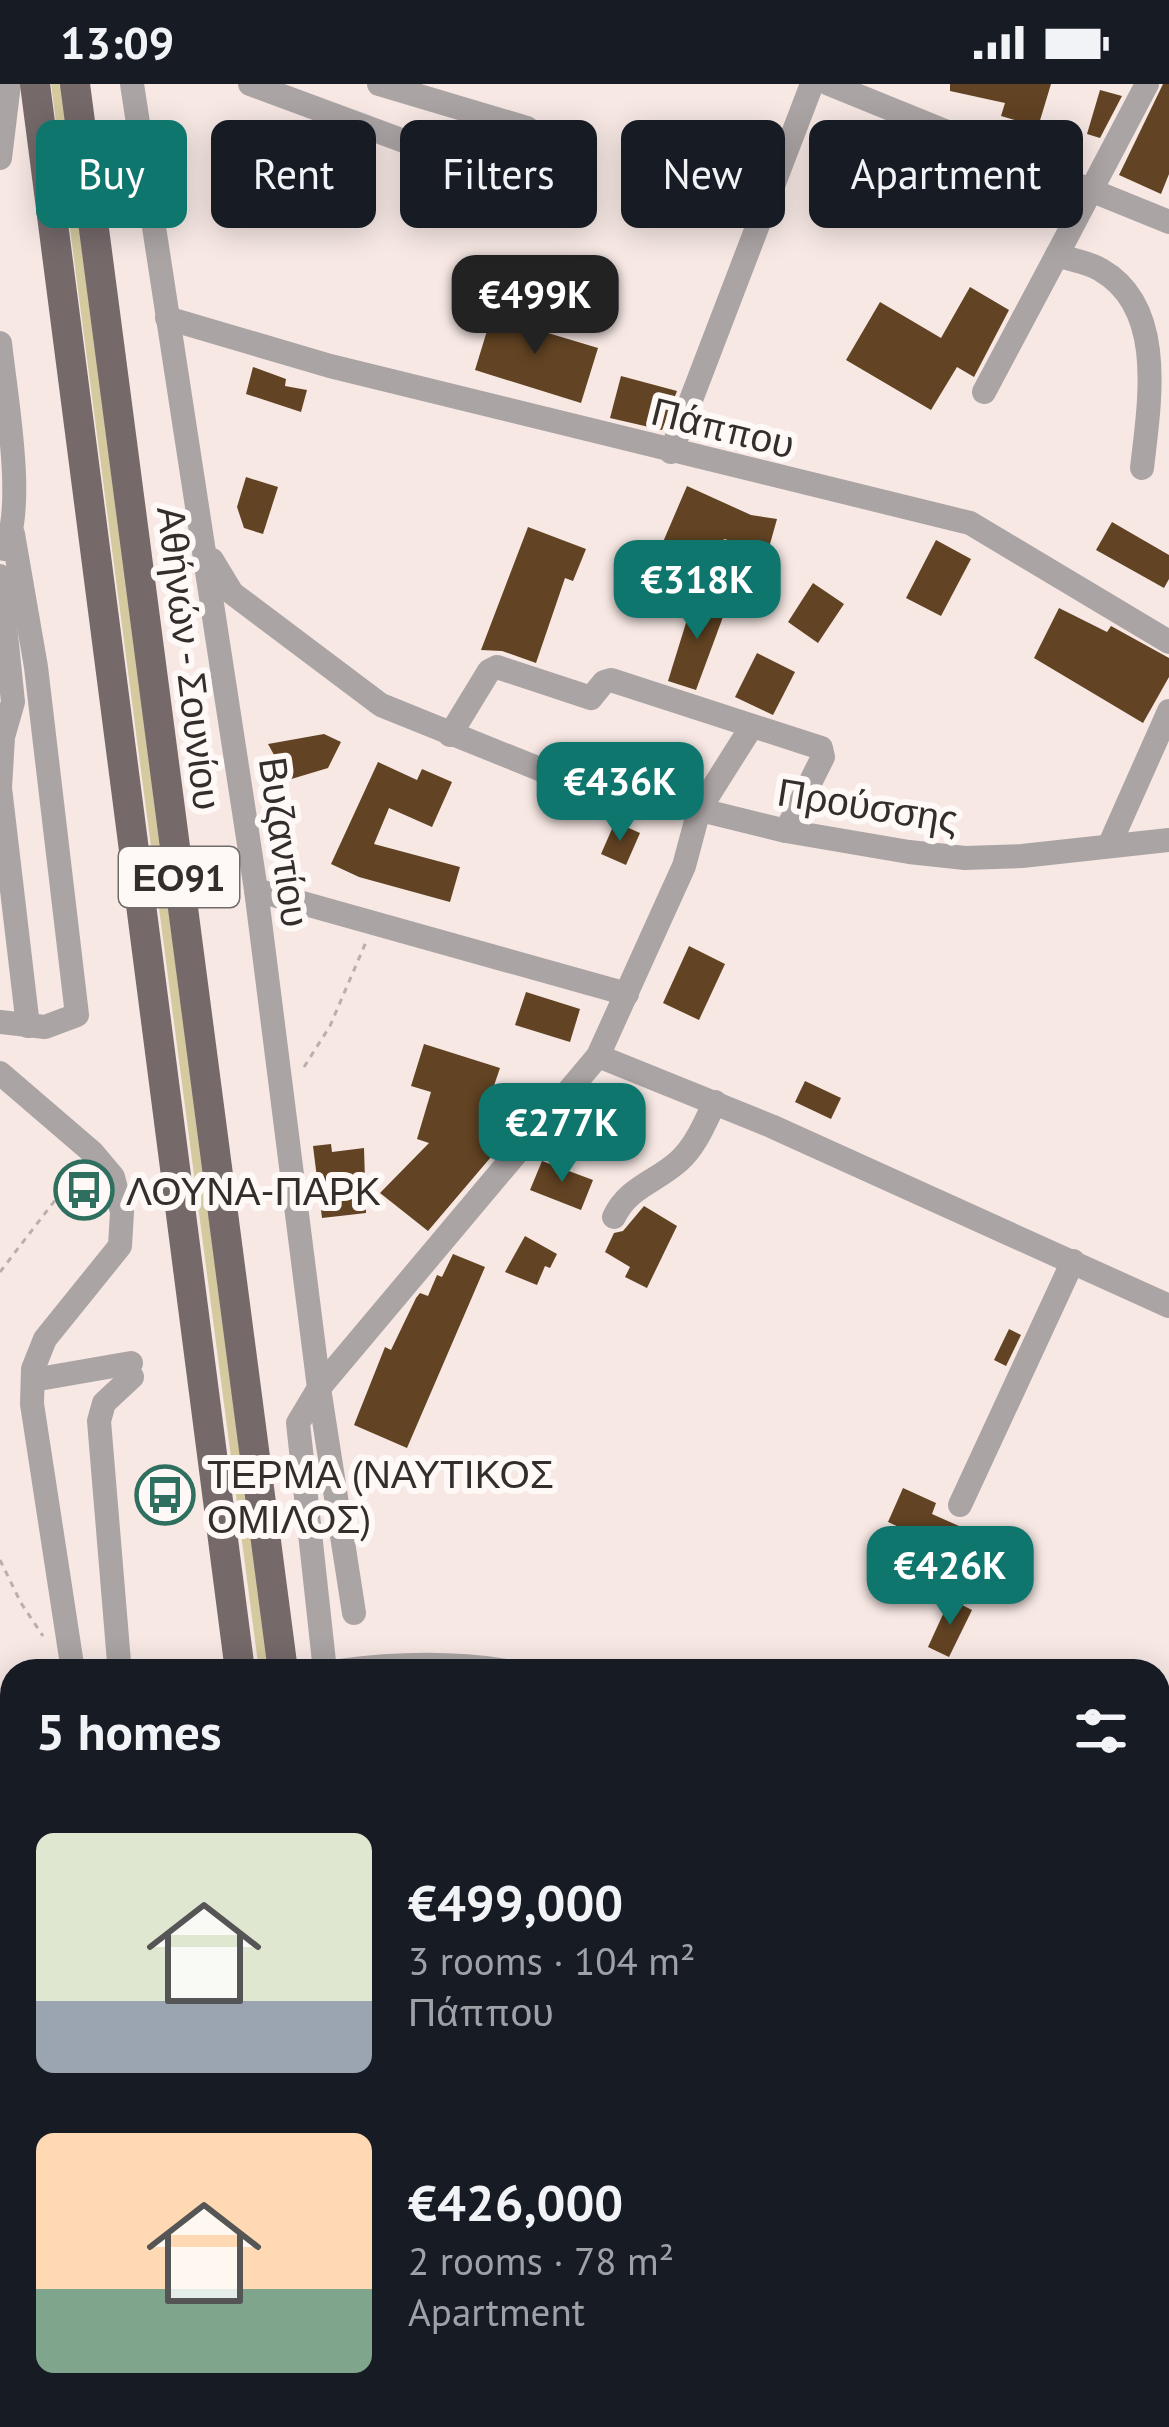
<!DOCTYPE html>
<html lang="en">
<head>
<meta charset="utf-8">
<style>
  :root { --surface:#171b24; --page:#242831; --text:#f1f3f6; --muted:#9ea1a6; --accent:#0f766e }
  body { margin:0; font-family:"PT Sans",sans-serif; background:var(--page); color:var(--text); height:100vh; display:flex; flex-direction:column; font-size:45px; white-space:nowrap }
  * { box-sizing:border-box; margin:0 }
  p { font-size:39px; color:var(--muted) }
  .icon { flex:none; width:66px; height:66px; fill:none; stroke:currentColor; stroke-width:2; stroke-linecap:round; stroke-linejoin:round }
  .map { position:relative; flex:1; overflow:hidden }
  .side { position:absolute; left:0px; top:1575px; width:1170px; height:768px; display:flex; flex-direction:column; background:var(--surface); border-radius:36px 36px 0 0; box-shadow:0 6px 30px #0003 }
  .side>* { flex:none }
  .guide { position:absolute; left:36px; top:36px; width:1098px; height:108px; display:flex; gap:24px }
  .price { position:absolute; translate:-50% -102px; padding:0 27px; border-radius:24px; background:var(--accent); color:#fff; font-size:39px; line-height:78px; filter:drop-shadow(0 3px 6px #0008) }
  .price::after { content:''; position:absolute; left:50%; top:72px; width:36px; height:27px; margin-left:-18px; background:inherit; clip-path:polygon(0 0,100% 0,50% 100%) }
  .price.selected { background:#222; color:#fff }
  ul { padding:0; list-style:none }
  li { display:flex; align-items:center; gap:36px; height:300px; padding:0 36px }
  li span { display:grid; place-items:center; flex:none; width:336px; height:240px; border-radius:18px; color:#555 }
  li>.icon { margin-inline-start:auto }
  span .icon { width:144px; height:144px; fill:#fffc; stroke-width:1 }
  li b { font-size:51px }
  h2 { display:flex; justify-content:space-between; align-items:center; height:144px; padding:0 36px; font-size:51px }
  .pill { padding:0 42px; border-radius:18px; background:var(--surface); box-shadow:0 6px 30px #0003; font-size:42px; line-height:108px }
  .pill.selected { background:var(--accent); color:#fff }
  .status { display:flex; justify-content:space-between; align-items:center; height:84px; padding:0 60px; background:var(--surface); direction:ltr }
  .status svg { height:33px; fill:currentColor }
  .map>svg:first-child { display:block }
</style>
</head>
<body>
<div class="status"><b>13:09</b><svg viewBox="0 0 49 12"><path d="M0 12V9h3v3zM5 12V6h3v6zM10 12V3h3v9zM15 12V0h3v12zM26 1h20v11H26zM47 4h2v5h-2z"/></svg></div>
<div class="map">
<svg width="1169" height="2343" viewBox="0 0 1169 2343">
  <rect width="100%" height="100%" fill="#f7e8e4"/>
  <g fill="#d5c9a0">
    <path d="M 51,0 L 62,0 L 271,1587 L 259,1587 Z"/>
    <path d="M 1160,1878 L 1169,1883 L 1169,2343 L 668,2343 L 662,2331 L 1158,2331 Z"/>
    <path d="M 425,2331 L 588,2331 L 567,2343 L 431,2343 Z"/>
  </g>
  <g fill="none" stroke-linecap="round" stroke-linejoin="round">
    <path stroke="#a38294" stroke-width="6" d="M 0,1679 L 12,1683"/>
  </g>
  <g fill="#624323">
    <path d="M 950,0 L 1051,0 L 1038,43 L 1001,32 L 1005,19 L 950,7 Z"/>
    <path d="M 1163,0 L 1169,0 L 1169,90 L 1161,110 L 1119,91 Z"/>
    <path d="M 1100,6 L 1122,12 L 1100,54 L 1087,50 Z"/>
    <path d="M 970,203 L 1009,226 L 974,293 L 957,283 L 931,326 L 846,276 L 880,218 L 941,254 Z"/>
    <path d="M 494,224 L 530,235 L 528,243 L 598,264 L 581,319 L 475,286 Z"/>
    <path d="M 253,283 L 286,295 L 285,302 L 307,306 L 301,328 L 246,310 Z"/>
    <path d="M 621,292 L 677,307 L 662,346 L 610,334 Z"/>
    <path d="M 246,393 L 278,403 L 263,450 L 244,444 L 237,423 Z"/>
    <path d="M 687,402 L 751,431 L 777,435 L 768,467 L 724,455 L 707,494 L 657,472 Z"/>
    <path d="M 1112,438 L 1169,471 L 1169,495 L 1164,504 L 1096,466 Z"/>
    <path d="M 528,443 L 586,465 L 573,497 L 565,494 L 536,579 L 502,567 L 481,566 Z"/>
    <path d="M 936,456 L 971,475 L 941,532 L 906,514 Z"/>
    <path d="M 813,499 L 844,520 L 818,559 L 788,538 Z"/>
    <path d="M 694,513 L 727,522 L 696,606 L 668,597 Z"/>
    <path d="M 1059,524 L 1107,548 L 1111,542 L 1169,574 L 1169,593 L 1143,639 L 1034,574 Z"/>
    <path d="M 757,569 L 795,588 L 773,631 L 735,613 Z"/>
    <path d="M 324,650 L 341,658 L 328,684 L 288,696 L 268,660 Z"/>
    <path d="M 378,678 L 417,696 L 422,685 L 452,698 L 432,743 L 389,724 L 374,760 L 460,783 L 450,818 L 359,793 L 331,780 Z"/>
    <path d="M 615,738 L 640,749 L 626,781 L 601,770 Z"/>
    <path d="M 689,862 L 725,880 L 699,936 L 663,919 Z"/>
    <path d="M 526,908 L 580,925 L 570,958 L 515,941 Z"/>
    <path d="M 424,960 L 500,984 L 484,1031 L 508,1053 L 428,1147 L 380,1109 L 429,1059 L 417,1055 L 431,1008 L 411,1002 Z"/>
    <path d="M 805,997 L 841,1014 L 831,1035 L 795,1018 Z"/>
    <path d="M 331,1060 L 332,1068 L 364,1064 L 366,1129 L 322,1134 L 313,1062 Z"/>
    <path d="M 542,1077 L 593,1096 L 581,1126 L 530,1106 Z"/>
    <path d="M 644,1122 L 677,1142 L 647,1204 L 625,1193 L 630,1183 L 605,1168 L 614,1149 L 623,1147 Z"/>
    <path d="M 525,1152 L 557,1170 L 550,1184 L 545,1182 L 537,1201 L 505,1188 Z"/>
    <path d="M 453,1170 L 485,1183 L 407,1364 L 354,1341 L 385,1263 L 391,1266 L 416,1214 L 420,1209 L 428,1212 L 437,1191 L 442,1193 Z"/>
    <path d="M 1009,1245 L 1021,1251 L 1006,1282 L 994,1276 Z"/>
    <path d="M 903,1404 L 936,1419 L 932,1430 L 977,1450 L 980,1443 L 1004,1453 L 991,1482 L 943,1460 L 930,1488 L 904,1477 L 909,1464 L 895,1458 L 901,1444 L 888,1438 Z"/>
    <path d="M 950,1515 L 972,1526 L 949,1573 L 928,1563 Z"/>
  </g>
  <g fill="none" stroke-linecap="round" stroke-linejoin="round">
    <g stroke="#bbafac" stroke-width="3" stroke-dasharray="6 6" stroke-linecap="butt">
      <path d="M 304,983 L 330,942 L 366,858"/>
      <path d="M 0,1188 L 79,1085"/>
      <path d="M 0,1476 L 21,1519 L 43,1552"/>
      <path d="M 1158,1793 L 1169,1782"/>
      <path d="M 0,1985 L 10,1958 L 11,1843"/>
      <path d="M 0,2183 L 12,2170"/>
    </g>
    <g stroke="#aba4a5" stroke-width="24">
      <path d="M 132,0 L 256,806 L 319,1304 L 354,1529"/>
      <path d="M 250,0 L 547,110"/>
      <path d="M 379,0 L 527,44"/>
      <path d="M 829,0 L 1169,138"/>
      <path d="M 0,74 L 9,0"/>
      <path d="M 167,234 L 330,282 L 970,439 L 1169,558"/>
      <path d="M 0,259 C 5,307 27,427 4,465"/>
      <path d="M 984,308 L 1057,171"/>
      <path d="M 671,368 L 812,0"/>
      <path d="M 1142,384 C 1149,321 1167,224 1101,186 C 1089,178 1071,176 1057,171 L 1147,0"/>
      <path d="M 212,476 L 232,509 L 381,621 L 547,688 L 786,747 L 909,768 L 965,774 L 1022,772 L 1169,756"/>
      <path d="M 0,492 L 13,618 L 3,653 L 0,704 L 28,942"/>
      <path d="M 450,651 L 489,587 L 497,583 L 591,614 L 604,598 L 611,596 L 821,664 L 823,673 L 786,747"/>
      <path d="M 1109,762 L 1169,627"/>
      <path d="M 256,806 L 627,910"/>
      <path d="M 0,938 L 45,943 L 77,931 L 36,583 L 13,450"/>
      <path d="M 598,972 L 771,1042 L 1169,1222"/>
      <path d="M 0,989 L 92,1068 L 113,1093 L 122,1128 L 120,1162 L 45,1255 L 33,1285 L 32,1320 L 73,1587"/>
      <path d="M 614,1133 C 628,1103 656,1098 679,1077 C 696,1062 705,1038 715,1018"/>
      <path d="M 33,1296 L 131,1279"/>
      <path d="M 960,1421 L 1073,1177"/>
      <path d="M 119,1578 L 99,1337 L 104,1319 L 132,1293"/>
      <path d="M 325,1587 L 298,1339 L 319,1304 L 598,972 L 684,782 L 699,726 L 752,642"/>
      <path d="M 340,1587 C 397,1579 450,1578 507,1587"/>
      <path d="M 1158,1732 L 1169,1736"/>
    </g>
    <g stroke="#75696a" stroke-width="30">
      <path d="M 35,0 L 240,1587"/>
      <path d="M 75,0 L 283,1587"/>
      <path d="M 0,2273 L 12,2266"/>
      <path d="M 0,2317 L 12,2310"/>
    </g>
  </g>
  <defs>
    <g id="bus-ring" transform="scale(3)"><circle r="9.5" fill="#fef8f6" stroke="#2e6f5f" stroke-width="1.5"/><path d="M-5-6H5V4H4V6H2V4H-2V6H-4V4H-5ZM-3.5-4V0h7V-4ZM-3.5 1.2v1.5H-2V1.2ZM2 1.2v1.5H3.5V1.2Z" fill="#2e6f5f"/></g>
  </defs>
  <g fill-rule="evenodd">
    <use href="#bus-ring" x="84" y="1106"/>
    <use href="#bus-ring" x="165" y="1411"/>
  </g>
  <g text-anchor="middle" dominant-baseline="central" stroke-width="12" stroke-linejoin="round" paint-order="stroke">
    <rect fill="#fef8f6" stroke="#706a69" stroke-width="3" x="119" y="763" width="120" height="60" rx="9"/>
    <g font-size="36" font-weight="bold" fill="#332d2c">
      <text x="179" y="793">ΕΟ91</text>
    </g>
    <g font-size="39" fill="#332d2c" stroke="#fef8f6">
      <text transform="translate(723 343) rotate(14)">Πάππου</text>
      <text transform="translate(190 574) rotate(83)">Αθήνών - Σουνίου</text>
      <text transform="translate(868 721) rotate(9)">Προύσσης</text>
      <text transform="translate(285 758) rotate(82)">Βυζαντίου</text>
    </g>
    <g font-size="39" fill="#332d2c" stroke="#fef8f6" text-anchor="start">
      <text x="126" y="1106">ΛΟΥΝΑ-ΠΑΡΚ</text>
      <text x="207" y="1389">ΤΕΡΜΑ (ΝΑΥΤΙΚΟΣ<tspan x="207" dy="45">ΟΜΙΛΟΣ)</tspan></text>
    </g>
  </g>
</svg>
<b class="price selected" style="left:535px;top:273px">€499K</b>
<b class="price" style="left:697px;top:558px">€318K</b>
<b class="price" style="left:620px;top:760px">€436K</b>
<b class="price" style="left:562px;top:1101px">€277K</b>
<b class="price" style="left:950px;top:1544px">€426K</b>
<div class="guide">
<a class="pill selected">Buy</a>
<a class="pill">Rent</a>
<a class="pill">Filters</a>
<a class="pill">New</a>
<a class="pill">Apartment</a>
</div>
<section class="side">
<h2>5 homes<svg class="icon" aria-label="filters" viewBox="0 0 24 24"><path d="M4 7h16M4 17h16"/><circle cx="9" cy="7" r="2"/><circle cx="15" cy="17" r="2"/></svg></h2>
<ul>
<li><span style="background:linear-gradient(#dfe7d0 70%,#9aa5b1 0)"><svg class="icon" aria-label="home" viewBox="0 0 24 24"><path d="M3 11l9-7 9 7M6 9v11h12V9"/></svg></span><div><b>€499,000</b><p>3 rooms · 104 m²</p><p>Πάππου</p></div></li>
<li><span style="background:linear-gradient(#ffd9b3 65%,#7fa58c 0)"><svg class="icon" aria-label="home" viewBox="0 0 24 24"><path d="M3 11l9-7 9 7M6 9v11h12V9"/></svg></span><div><b>€426,000</b><p>2 rooms · 78 m²</p><p>Apartment</p></div></li>
</ul>
</section>
</div>
</body>
</html>
